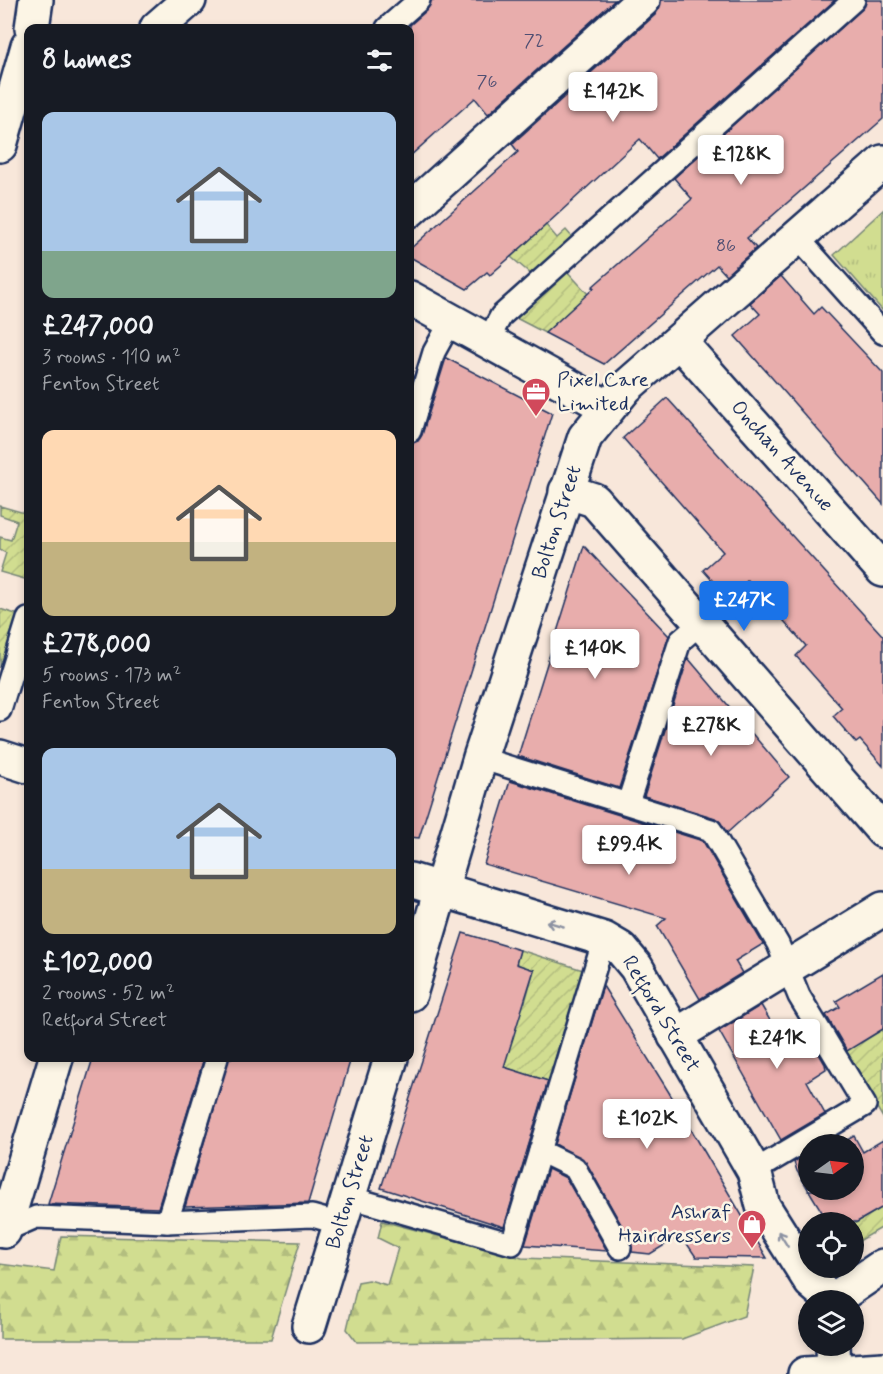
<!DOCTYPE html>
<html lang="en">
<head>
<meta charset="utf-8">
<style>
  :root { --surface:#171b24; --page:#20242c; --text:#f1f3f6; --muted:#9ea1a6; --accent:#1a73e8 }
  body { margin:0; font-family:Mynerve,sans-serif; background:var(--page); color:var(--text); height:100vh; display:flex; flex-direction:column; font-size:22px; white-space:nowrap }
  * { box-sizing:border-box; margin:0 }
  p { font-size:20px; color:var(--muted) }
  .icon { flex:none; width:33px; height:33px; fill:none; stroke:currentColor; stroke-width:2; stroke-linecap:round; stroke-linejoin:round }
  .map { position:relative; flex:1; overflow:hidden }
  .panel { position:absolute; left:24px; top:24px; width:390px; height:1038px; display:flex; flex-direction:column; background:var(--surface); border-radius:12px; box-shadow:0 3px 9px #0003 }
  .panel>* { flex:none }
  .needle { width:39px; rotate:76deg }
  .tools { position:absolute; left:798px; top:1134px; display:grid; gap:12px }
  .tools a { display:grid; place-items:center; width:66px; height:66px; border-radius:50%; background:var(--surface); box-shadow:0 3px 9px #0003; font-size:30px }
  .price { position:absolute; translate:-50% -51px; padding:0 14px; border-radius:6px; background:#fff; color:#222; font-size:20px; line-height:39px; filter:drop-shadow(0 2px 3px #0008) }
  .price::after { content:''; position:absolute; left:50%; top:36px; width:18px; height:14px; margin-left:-9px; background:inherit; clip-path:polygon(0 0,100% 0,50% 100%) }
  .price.selected { background:var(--accent); color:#fff }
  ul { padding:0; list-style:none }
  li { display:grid; align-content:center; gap:12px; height:318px; padding:0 18px }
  li span { display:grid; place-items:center; height:186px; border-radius:12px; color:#555 }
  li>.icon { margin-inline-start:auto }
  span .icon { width:108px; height:108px; fill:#fffc; stroke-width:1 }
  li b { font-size:26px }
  h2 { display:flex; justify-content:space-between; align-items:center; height:72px; padding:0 18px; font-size:26px }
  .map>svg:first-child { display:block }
</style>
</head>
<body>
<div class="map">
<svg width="883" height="1374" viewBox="0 0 883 1374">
  <defs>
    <pattern id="grass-tufts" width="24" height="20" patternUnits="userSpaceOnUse" patternTransform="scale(1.5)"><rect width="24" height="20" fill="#d1dd90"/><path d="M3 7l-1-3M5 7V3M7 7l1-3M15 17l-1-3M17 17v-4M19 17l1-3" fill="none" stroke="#b3be7f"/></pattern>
    <pattern id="forest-firs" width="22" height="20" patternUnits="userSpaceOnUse" patternTransform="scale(1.5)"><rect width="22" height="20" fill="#d1dd90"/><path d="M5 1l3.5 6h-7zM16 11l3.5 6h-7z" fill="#b3be7f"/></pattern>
    <pattern id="garden-furrows" width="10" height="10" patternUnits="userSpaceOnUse" patternTransform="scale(1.5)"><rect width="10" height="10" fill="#d1dd90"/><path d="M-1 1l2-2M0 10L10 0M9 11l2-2" fill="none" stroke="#b3be7f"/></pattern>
  </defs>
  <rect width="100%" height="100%" fill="#f8e7da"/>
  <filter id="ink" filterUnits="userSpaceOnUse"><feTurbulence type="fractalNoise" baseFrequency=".0167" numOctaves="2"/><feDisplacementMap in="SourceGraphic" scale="12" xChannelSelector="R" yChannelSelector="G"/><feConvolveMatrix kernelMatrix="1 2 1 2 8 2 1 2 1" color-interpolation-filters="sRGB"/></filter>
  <g filter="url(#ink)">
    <path fill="url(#grass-tufts)" stroke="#768677" stroke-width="1.5" d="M 883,210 L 883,311 L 834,255 Z"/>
    <g fill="url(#forest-firs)" stroke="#768677" stroke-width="1.5">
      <path d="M 382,1221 L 522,1258 L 754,1267 L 744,1316 L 682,1339 L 357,1342 L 347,1329 L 358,1282 L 369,1280 L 387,1285 L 398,1248 L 378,1238 Z"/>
      <path d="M 61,1236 L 300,1242 L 271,1339 L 0,1339 L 0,1264 L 54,1271 Z"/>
    </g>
    <g fill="url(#garden-furrows)" stroke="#768677" stroke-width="1.5">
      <path d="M 546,225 L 557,238 L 566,230 L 572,237 L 531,274 L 511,257 Z"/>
      <path d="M 566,270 L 588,294 L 545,333 L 514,317 Z"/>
      <path d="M 0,506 L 28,514 L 28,580 L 0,572 L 6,553 L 0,550 L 0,537 L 11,540 L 17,521 L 0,515 Z"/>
      <path d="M 0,609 L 19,615 L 2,669 L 0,668 Z"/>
      <path d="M 520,950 L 583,970 L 548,1081 L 488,1062 L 506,997 L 525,1002 L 534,970 L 516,964 Z"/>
      <path d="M 848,1021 L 861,1043 L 883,1029 L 883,1118 L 832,1031 Z"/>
      <path d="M 883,1207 L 883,1227 L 854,1244 L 854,1224 Z"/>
    </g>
    <g fill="#e8adac" stroke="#1b2f5e" stroke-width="1.5">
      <path d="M 431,0 L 615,0 L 488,114 L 475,98 L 410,156 L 410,25 L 427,10 Z"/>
      <path d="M 661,0 L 835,0 L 657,159 L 640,139 L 523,246 L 490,275 L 487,272 L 467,289 L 410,257 L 410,249 L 518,152 L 512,144 L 656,14 Z"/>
      <path d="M 866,0 L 883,0 L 883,119 L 747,238 L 756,248 L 726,275 L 717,265 L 604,364 L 545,333 L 594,288 L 592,287 L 692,199 L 674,178 L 862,9 Z"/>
      <path d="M 781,276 L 814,314 L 821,307 L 883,373 L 883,504 L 735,336 L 760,314 L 750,303 Z"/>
      <path d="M 446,358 L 552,413 L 419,838 L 410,837 L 410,443 L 418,441 L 422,435 Z"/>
      <path d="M 667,398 L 883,636 L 883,766 L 860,740 L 856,743 L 833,716 L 842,708 L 796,656 L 806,646 L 748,580 L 728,598 L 703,570 L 723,552 L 623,438 Z"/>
      <path d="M 584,546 L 669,636 L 619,788 L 518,756 Z"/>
      <path d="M 688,658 L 789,777 L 727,833 L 715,818 L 644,796 Z"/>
      <path d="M 510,781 L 703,841 L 763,944 L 735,961 L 742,973 L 700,999 L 657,926 L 666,918 L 484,864 Z"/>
      <path d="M 463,933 L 520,950 L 516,964 L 534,970 L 504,1067 L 548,1081 L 504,1227 L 381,1188 Z"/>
      <path d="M 883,973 L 883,1029 L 847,1051 L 826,1015 L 840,1007 L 836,1001 Z"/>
      <path d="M 603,986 L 678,1107 L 767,1258 L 696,1257 L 681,1235 L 650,1254 L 632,1252 L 631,1242 L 586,1162 L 555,1144 Z"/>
      <path d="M 761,1005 L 782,1041 L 804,1028 L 825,1064 L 826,1069 L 807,1081 L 825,1114 L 781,1140 L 719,1031 Z"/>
      <path d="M 93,1058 L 204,1058 L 158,1208 L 48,1204 Z"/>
      <path d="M 229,1058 L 351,1058 L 308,1203 L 185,1207 Z"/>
      <path d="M 838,1136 L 842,1143 L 854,1136 L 863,1152 L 883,1140 L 883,1207 L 857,1222 L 828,1222 L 797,1171 L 794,1162 L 808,1153 L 808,1190 L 854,1190 L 854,1144 L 824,1144 Z"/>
      <path d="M 548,1169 L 566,1178 L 607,1251 L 525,1245 Z"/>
    </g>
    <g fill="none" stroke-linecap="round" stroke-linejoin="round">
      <g stroke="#1b2f5e" stroke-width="26">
        <g id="lane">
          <path d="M 387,28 L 419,0"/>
          <path d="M 798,238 L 883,333"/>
          <path d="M 488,340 L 501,316 L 854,0"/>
          <path d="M 410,431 L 434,352 L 451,321"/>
          <path d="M 0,710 L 28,619"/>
          <path d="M 480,758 L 711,830 L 778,944 L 799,996 L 865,1105 L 754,1171"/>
          <path d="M 628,803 L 680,641 L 702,622"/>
          <path d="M 540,1151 L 575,1168 L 620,1248"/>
          <path d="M 349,1197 L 512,1244 L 604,939"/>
          <path d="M 167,1222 L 217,1058"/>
          <path d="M 0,1230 L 4,1231 L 36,1217 L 167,1222 L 312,1216 L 341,1224"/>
        </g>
      </g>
      <g stroke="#1b2f5e" stroke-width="38">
        <g id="street">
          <path d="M 32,28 L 36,0"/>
          <path d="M 157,28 L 189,0"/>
          <path d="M 0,145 L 28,46"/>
          <path d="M 410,210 L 643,0"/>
          <path d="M 410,298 L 607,407"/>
          <path d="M 680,342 L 883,570"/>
          <path d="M 566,491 L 594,500 L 883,831"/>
          <path d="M 0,757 L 28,766"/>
          <path d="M 410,880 L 604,939 L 621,949 L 636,967 L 754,1171 L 763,1206 L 811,1282 L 832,1300"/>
          <path d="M 410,994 L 480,758 L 585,437 L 626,387 L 883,162"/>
          <path d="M 675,1036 L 883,909"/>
          <path d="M 4,1231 L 56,1058"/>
          <path d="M 833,1300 L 883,1266"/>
          <path d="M 309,1326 L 391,1058"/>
          <path d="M 833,1346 L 834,1372"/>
        </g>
      </g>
      <g stroke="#1b2f5e" stroke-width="38">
        <path id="secondary" d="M 805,1374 L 883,1369"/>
      </g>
      <use href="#lane" stroke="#fcf5e5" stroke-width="21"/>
      <use href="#street" stroke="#fcf5e5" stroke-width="33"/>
      <use href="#secondary" stroke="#fcf5e5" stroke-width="33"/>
    </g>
    <defs><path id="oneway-shaft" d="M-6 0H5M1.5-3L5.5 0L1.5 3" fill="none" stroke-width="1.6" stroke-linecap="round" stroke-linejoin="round" transform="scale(1.5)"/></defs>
    <g stroke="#8c92a2">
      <use href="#oneway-shaft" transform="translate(555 924) rotate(-164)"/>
      <use href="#oneway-shaft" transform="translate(783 1239) rotate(-122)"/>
    </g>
  </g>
  <defs>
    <g id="office-pin" transform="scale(1.5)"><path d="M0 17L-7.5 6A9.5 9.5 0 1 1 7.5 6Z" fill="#d1495b" stroke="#fcf5e5"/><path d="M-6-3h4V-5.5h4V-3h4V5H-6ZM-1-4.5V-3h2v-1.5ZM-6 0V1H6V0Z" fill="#fff"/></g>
    <g id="shop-pin" transform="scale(1.5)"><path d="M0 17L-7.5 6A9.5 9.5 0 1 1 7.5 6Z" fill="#d1495b" stroke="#fcf5e5"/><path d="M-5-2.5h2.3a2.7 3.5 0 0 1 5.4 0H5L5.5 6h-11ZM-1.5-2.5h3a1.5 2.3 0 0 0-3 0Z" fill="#fff"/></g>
  </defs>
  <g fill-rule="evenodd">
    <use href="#office-pin" x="536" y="392"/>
    <use href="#shop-pin" x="752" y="1224"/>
  </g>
  <g text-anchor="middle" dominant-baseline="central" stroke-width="5" stroke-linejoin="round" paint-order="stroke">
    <g font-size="18" fill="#4e4e72">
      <text x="534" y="41">72</text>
      <text x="487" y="82">76</text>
      <text x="726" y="246">86</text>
    </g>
    <g font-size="21" fill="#1b2f5e" stroke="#fcf5e5" text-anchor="start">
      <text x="557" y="380">Pixel Care<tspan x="557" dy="24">Limited</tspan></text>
      <text x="731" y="1212" text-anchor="end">Ashraf<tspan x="731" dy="24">Hairdressers</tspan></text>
    </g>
    <g font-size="21" fill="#1b2f5e" stroke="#fcf5e5">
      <text transform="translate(782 456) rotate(48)">Onchan Avenue</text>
      <text transform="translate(557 522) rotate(-72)">Bolton Street</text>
      <text transform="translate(661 1014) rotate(59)">Retford Street</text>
      <text transform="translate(350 1192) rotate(-73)">Bolton Street</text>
    </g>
  </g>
</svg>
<div class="tools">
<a><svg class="needle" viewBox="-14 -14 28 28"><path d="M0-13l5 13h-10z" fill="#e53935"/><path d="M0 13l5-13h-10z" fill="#9ea1a6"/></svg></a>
<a><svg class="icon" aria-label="locate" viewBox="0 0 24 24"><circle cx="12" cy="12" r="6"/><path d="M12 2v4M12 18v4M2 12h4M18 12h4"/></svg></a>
<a><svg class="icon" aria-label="layers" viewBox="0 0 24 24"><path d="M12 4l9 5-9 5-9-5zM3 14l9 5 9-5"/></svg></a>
</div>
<b class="price" style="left:613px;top:123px">£142K</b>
<b class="price" style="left:741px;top:186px">£128K</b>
<b class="price selected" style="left:744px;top:632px">£247K</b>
<b class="price" style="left:595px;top:680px">£140K</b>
<b class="price" style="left:711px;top:757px">£278K</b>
<b class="price" style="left:629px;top:876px">£99.4K</b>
<b class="price" style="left:777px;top:1070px">£241K</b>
<b class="price" style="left:647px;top:1150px">£102K</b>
<section class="panel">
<h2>8 homes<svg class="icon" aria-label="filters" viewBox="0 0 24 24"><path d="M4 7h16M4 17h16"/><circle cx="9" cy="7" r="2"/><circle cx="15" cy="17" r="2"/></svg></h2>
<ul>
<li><span style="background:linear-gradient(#a9c7e8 75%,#7fa58c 0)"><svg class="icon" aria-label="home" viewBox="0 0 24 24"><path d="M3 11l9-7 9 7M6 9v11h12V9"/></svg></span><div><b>£247,000</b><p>3 rooms · 110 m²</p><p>Fenton Street</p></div></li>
<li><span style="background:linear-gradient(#ffd9b3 60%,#c2b280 0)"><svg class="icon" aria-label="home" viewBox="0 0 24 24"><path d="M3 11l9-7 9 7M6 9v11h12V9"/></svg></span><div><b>£278,000</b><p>5 rooms · 173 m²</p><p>Fenton Street</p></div></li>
<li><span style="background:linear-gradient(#a9c7e8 65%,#c2b280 0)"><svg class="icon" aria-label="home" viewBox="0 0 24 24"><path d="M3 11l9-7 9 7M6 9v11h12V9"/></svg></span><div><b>£102,000</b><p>2 rooms · 52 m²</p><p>Retford Street</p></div></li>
</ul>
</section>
</div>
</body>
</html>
